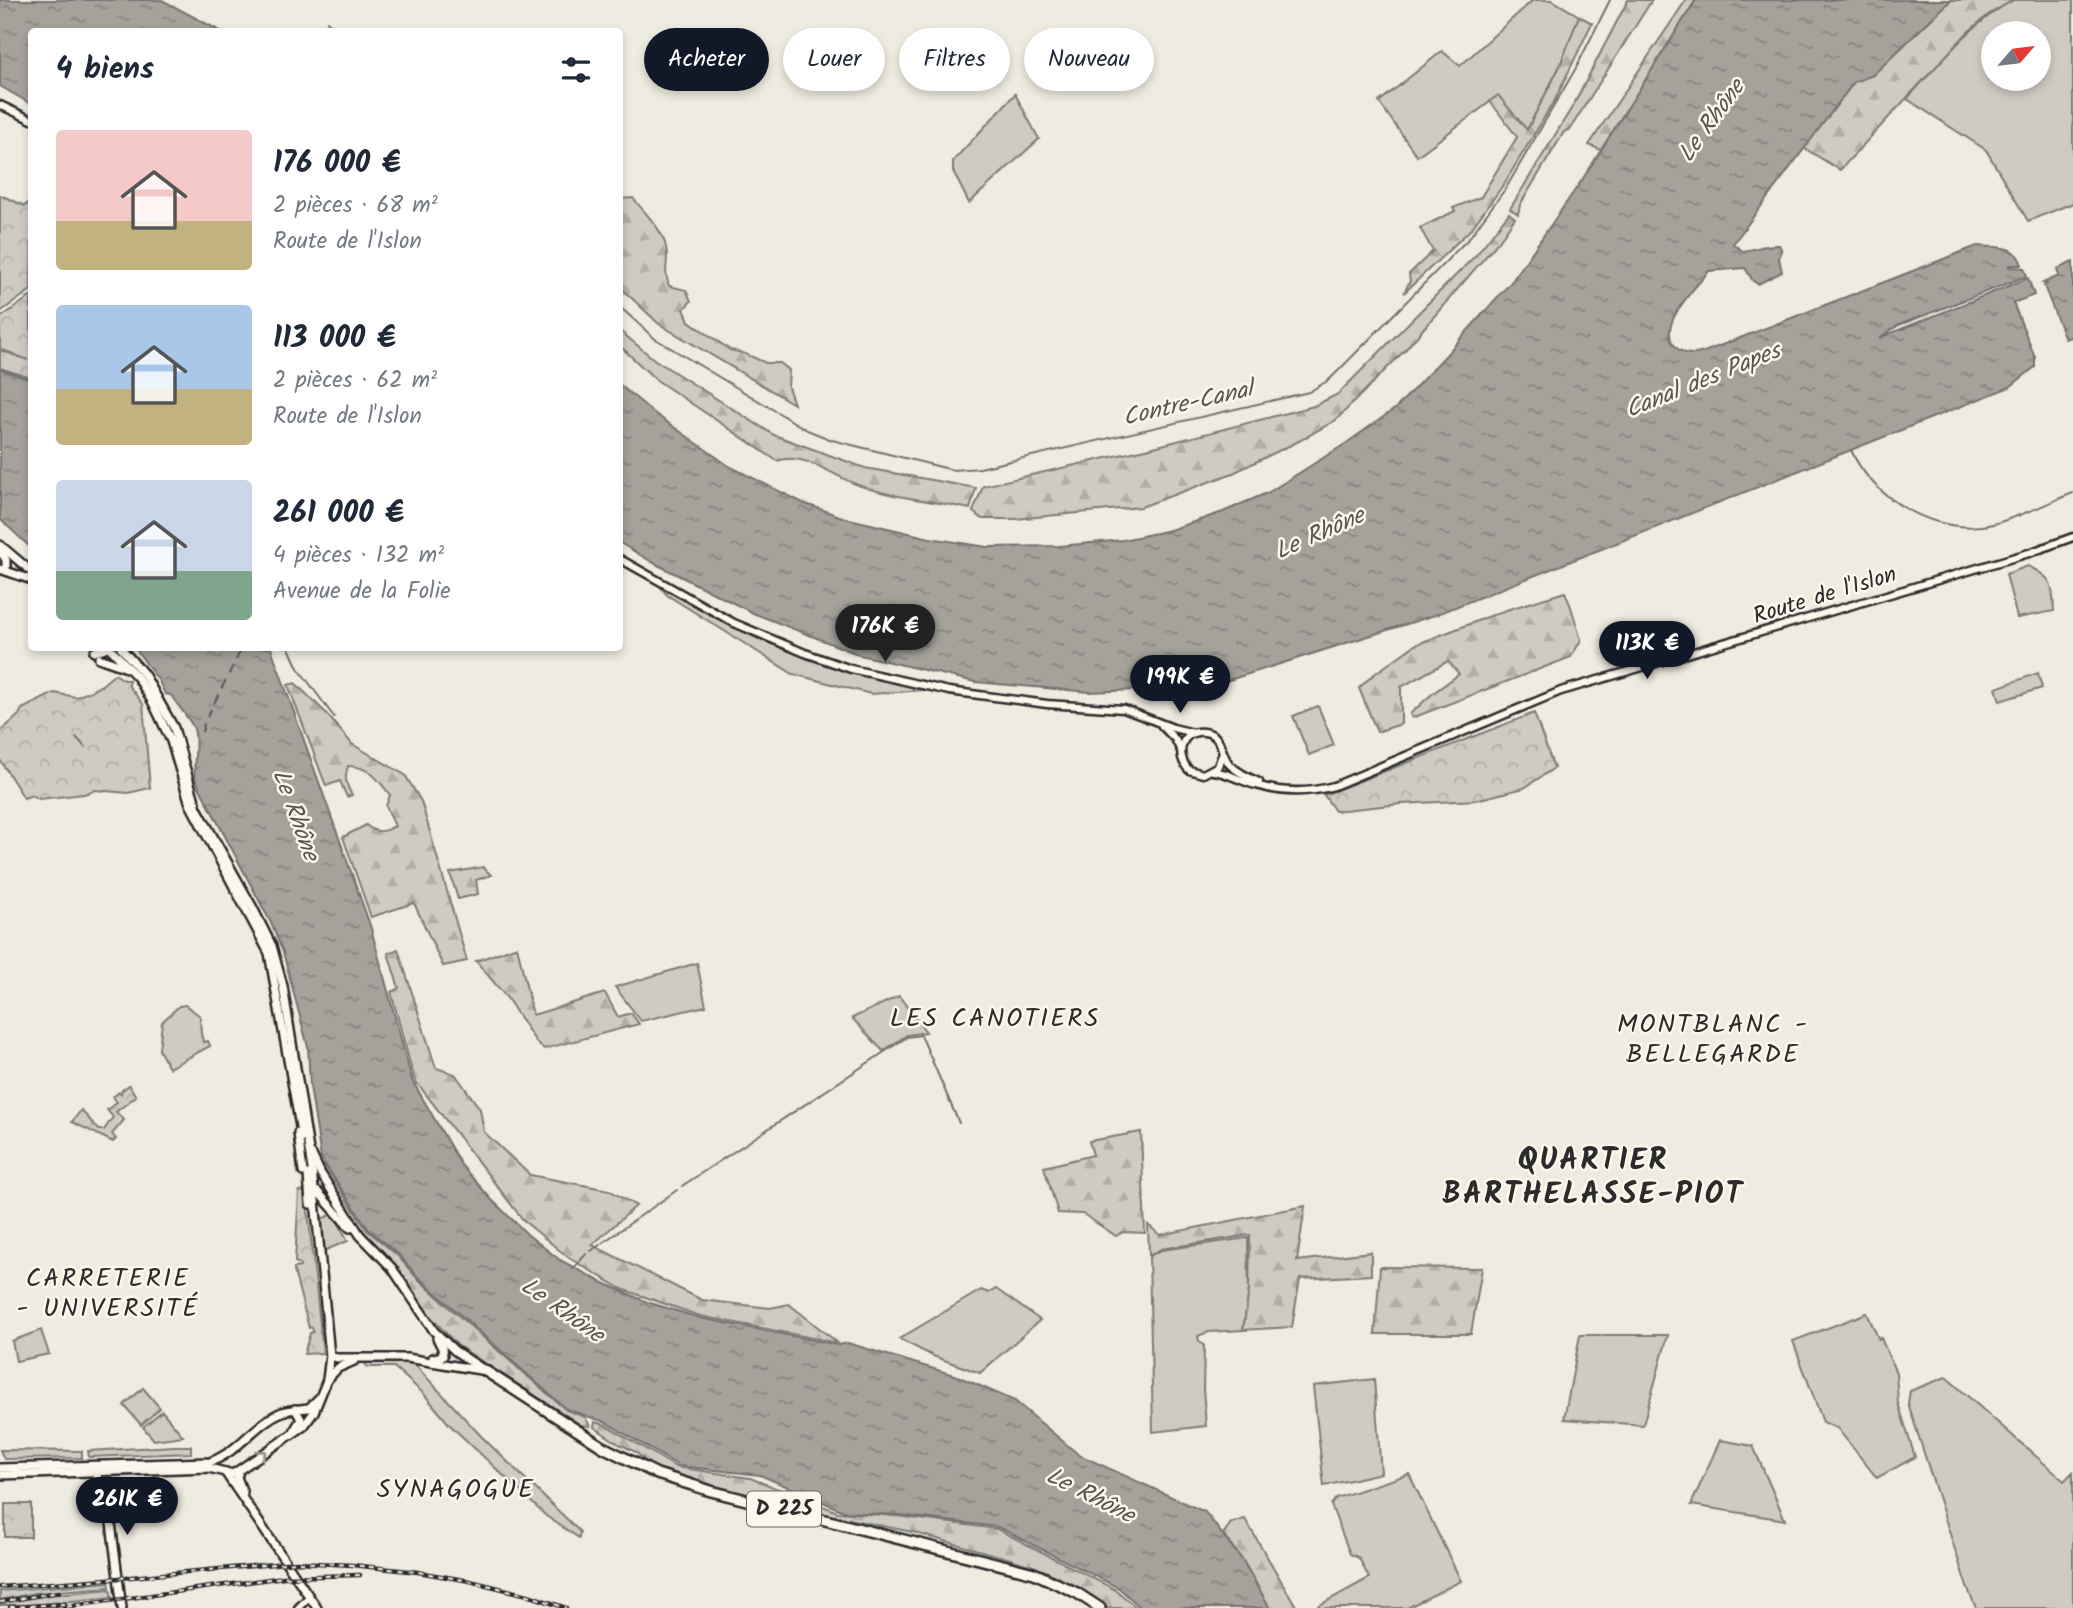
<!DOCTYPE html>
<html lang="fr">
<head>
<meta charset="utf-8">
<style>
  :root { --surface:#fff; --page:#f6f6f7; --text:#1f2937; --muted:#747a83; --accent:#111827 }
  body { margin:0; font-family:Kalam,sans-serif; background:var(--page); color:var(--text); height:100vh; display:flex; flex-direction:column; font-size:26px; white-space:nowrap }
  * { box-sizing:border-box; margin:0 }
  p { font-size:23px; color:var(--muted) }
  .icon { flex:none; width:38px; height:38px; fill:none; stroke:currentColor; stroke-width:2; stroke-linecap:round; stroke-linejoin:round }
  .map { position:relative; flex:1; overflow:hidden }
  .panel { position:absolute; left:28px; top:28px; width:595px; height:623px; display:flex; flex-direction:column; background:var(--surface); border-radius:7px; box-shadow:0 4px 10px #0003 }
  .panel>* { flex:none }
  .banner { position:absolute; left:644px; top:28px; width:665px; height:63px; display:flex; gap:14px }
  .needle { width:46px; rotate:62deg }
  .tools { position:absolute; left:1981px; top:21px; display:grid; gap:14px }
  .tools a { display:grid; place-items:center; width:70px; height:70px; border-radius:50%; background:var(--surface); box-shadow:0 4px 10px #0003; font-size:35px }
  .price { position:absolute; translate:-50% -60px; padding:0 16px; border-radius:24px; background:var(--accent); color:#fff; font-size:23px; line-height:46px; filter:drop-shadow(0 2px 4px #0008) }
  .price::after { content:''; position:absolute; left:50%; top:42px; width:21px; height:16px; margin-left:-10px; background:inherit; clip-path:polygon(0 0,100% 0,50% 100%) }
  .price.current { background:#222; color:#fff }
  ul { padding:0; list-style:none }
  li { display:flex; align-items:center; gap:21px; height:175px; padding:0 28px }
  li span { display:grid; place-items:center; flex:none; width:196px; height:140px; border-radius:7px; color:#555 }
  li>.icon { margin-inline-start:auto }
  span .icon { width:84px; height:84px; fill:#fffc; stroke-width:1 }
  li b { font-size:30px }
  h2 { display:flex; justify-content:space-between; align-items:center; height:84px; padding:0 28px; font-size:30px }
  .pill { padding:0 24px; border-radius:32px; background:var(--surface); box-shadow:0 4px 10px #0003; font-size:24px; line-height:63px }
  .pill.current { background:var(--accent); color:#fff }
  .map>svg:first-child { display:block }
</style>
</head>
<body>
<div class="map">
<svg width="2073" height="1608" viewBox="0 0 2073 1608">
  <defs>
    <pattern id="forest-firs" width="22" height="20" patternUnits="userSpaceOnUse" patternTransform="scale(1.75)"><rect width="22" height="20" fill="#cecbc2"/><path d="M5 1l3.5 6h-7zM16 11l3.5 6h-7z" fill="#b1aea7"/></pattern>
    <pattern id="park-crowns" width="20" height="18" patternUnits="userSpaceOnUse" patternTransform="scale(1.75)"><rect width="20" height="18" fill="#cecbc2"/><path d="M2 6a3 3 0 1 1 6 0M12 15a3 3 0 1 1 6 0" fill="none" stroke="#b1aea7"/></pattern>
    <pattern id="water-ripples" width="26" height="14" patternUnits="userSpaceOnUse" patternTransform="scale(1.75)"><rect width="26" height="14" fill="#a4a29a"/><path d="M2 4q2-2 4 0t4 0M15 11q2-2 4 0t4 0" fill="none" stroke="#86847e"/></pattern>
  </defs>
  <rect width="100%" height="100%" fill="#eeebe0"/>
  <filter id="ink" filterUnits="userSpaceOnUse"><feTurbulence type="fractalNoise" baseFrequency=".0143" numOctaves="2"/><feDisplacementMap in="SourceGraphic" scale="14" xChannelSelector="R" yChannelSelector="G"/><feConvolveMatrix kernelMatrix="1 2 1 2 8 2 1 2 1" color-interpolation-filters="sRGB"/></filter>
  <g filter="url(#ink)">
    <g fill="#cecbc2" stroke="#7c7b76" stroke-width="2" fill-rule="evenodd">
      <path d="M 1533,0 L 1552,0 L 1579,16 L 1560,66 L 1527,130 L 1498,96 L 1417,156 L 1379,102 L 1442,51 L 1460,66 Z"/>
      <path d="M 2013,0 L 2073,0 L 2073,203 L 2028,221 L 1986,150 L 1907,99 C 1941,62 1969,25 2013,0 ZM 1993,33 L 2039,33 L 2039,79 L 1993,79 Z"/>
      <path d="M 1015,94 L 1039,139 L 969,203 L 953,171 L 953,161 Z"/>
      <path d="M 2028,566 C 2054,579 2052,583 2054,611 L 2017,618 L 2006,574 Z"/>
      <path d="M 661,588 L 758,639 L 844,671 L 924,690 L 871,694 L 793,674 L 667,595 Z"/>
      <path d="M 2038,673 L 2042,688 L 2000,701 L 1996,688 Z"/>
      <path d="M 1318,706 L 1334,745 L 1309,755 L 1293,716 Z"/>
      <path d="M 697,963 L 706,1006 L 641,1021 L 615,987 Z"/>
      <path d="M 899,996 L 926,1032 L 907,1035 L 883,1051 L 852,1018 Z"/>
      <path d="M 185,1005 L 200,1016 L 201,1033 L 203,1042 L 208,1041 L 210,1046 L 169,1068 L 159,1050 L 162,1022 L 179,1006 Z"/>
      <path d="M 331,1215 L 336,1218 L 348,1241 L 323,1251 L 321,1219 Z"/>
      <path d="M 1248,1238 L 1249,1290 L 1243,1330 L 1208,1332 L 1198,1336 L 1199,1341 L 1204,1346 L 1203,1389 L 1206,1426 L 1153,1432 L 1149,1256 L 1161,1250 Z"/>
      <path d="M 996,1289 L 1040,1320 L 980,1373 L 933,1356 L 899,1339 L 981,1290 L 989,1293 Z"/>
      <path d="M 1867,1313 L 1879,1340 L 1881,1338 L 1896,1373 L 1898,1403 L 1915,1457 L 1877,1478 L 1837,1428 L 1823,1422 L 1793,1341 Z"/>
      <path d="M 41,1330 L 49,1354 L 16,1361 L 12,1341 Z"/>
      <path d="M 1580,1335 L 1668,1335 L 1643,1425 L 1564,1419 Z"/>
      <path d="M 409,1362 L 416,1366 L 482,1437 L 574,1526 L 580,1532 L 579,1538 L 546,1516 L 449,1424 L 424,1394 L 394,1367 L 367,1367 L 365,1363 Z"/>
      <path d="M 1946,1377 L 2064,1481 L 2073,1472 L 2073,1608 L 1976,1608 L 1967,1587 L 1908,1403 L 1910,1391 Z"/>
      <path d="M 1374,1379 L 1381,1473 L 1324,1486 L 1313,1386 Z"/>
      <path d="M 143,1388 L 160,1408 L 141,1425 L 124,1405 Z"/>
      <path d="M 162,1411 L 183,1436 L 154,1440 L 143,1427 Z"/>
      <path d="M 1720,1440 L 1753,1446 L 1785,1520 L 1691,1505 Z"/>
      <path d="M 174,1446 L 191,1446 L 191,1453 L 89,1457 L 88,1451 Z"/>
      <path d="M 0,1450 L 82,1451 L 82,1458 L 4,1459 Z"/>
      <path d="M 1409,1474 L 1461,1581 L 1407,1608 L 1318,1608 L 1318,1606 L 1369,1578 L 1359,1558 L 1350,1554 L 1331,1505 L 1336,1498 Z"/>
      <path d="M 109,1582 L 110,1587 L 35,1593 L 0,1600 L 0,1591 Z"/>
      <path d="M 110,1589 L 112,1597 L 31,1605 L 0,1605 L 4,1602 L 38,1596 Z"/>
    </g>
    <g fill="url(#forest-firs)" stroke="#7c7b76" stroke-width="2">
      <path d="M 1628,0 L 1652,0 L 1570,129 L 1564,132 L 1520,205 L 1518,214 L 1510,209 L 1574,104 Z"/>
      <path d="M 1686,0 L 1696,0 L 1601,150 L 1589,145 Z"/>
      <path d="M 1951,0 L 2013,0 L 1988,15 L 1968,32 L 1840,170 L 1804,148 L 1854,82 L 1873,75 Z"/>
      <path d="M 1579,16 L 1592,23 L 1555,100 L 1504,184 L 1471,229 L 1404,293 L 1410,281 L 1409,274 L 1433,251 L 1420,228 L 1455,211 L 1453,208 L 1481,197 L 1517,137 L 1490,101 L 1498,95 L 1527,130 L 1560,66 Z"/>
      <path d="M 633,198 C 645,214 666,231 667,254 C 667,269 664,269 669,286 L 686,290 L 691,301 L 684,309 L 689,321 L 730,350 L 743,353 L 766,363 L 780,363 L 789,370 L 788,387 L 794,404 L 659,324 L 620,287 L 620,199 Z"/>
      <path d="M 1509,213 L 1515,218 L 1499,241 L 1405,350 L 1336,420 L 1299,441 L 1233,473 L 1141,507 L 1015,519 L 982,519 L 973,512 L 983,486 L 1146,449 L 1314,406 L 1338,394 L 1476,255 Z"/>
      <path d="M 620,331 L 655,360 L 774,435 L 865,468 L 976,488 L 970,509 C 931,500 890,498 853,483 C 829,473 802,452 777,461 L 655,379 L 620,346 Z"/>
      <path d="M 1565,592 L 1571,607 L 1581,640 L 1571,657 L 1412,718 L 1410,714 L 1432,694 L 1459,674 L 1448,661 L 1401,687 L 1401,724 L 1377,732 L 1359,688 L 1373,675 L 1415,645 L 1503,611 Z"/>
      <path d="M 295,683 L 324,711 L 352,744 L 405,775 L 421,801 L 467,961 L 443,966 L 414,903 L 371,917 L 343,837 L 366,825 C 376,834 384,832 395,826 L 386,806 L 390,795 C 379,780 369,766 348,766 C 344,777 346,785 352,795 L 347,797 L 340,781 L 326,786 L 288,685 Z"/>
      <path d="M 483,867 L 491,875 L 476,880 L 478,894 L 458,899 L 450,873 Z"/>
      <path d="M 517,946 L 533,1015 L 605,993 L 618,1017 L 631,1013 L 639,1024 L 544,1049 L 536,1042 L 507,998 L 476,961 Z"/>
      <path d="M 398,949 L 436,1068 L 455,1074 L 480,1109 L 484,1132 L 530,1175 L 609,1190 L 636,1206 L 592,1245 L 702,1300 L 770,1308 L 789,1304 L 838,1343 L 700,1316 L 622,1289 L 569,1258 L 524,1221 L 414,1079 L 391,992 L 399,988 L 388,953 Z"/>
      <path d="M 1141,1132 L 1145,1233 L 1123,1232 L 1116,1236 L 1083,1214 L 1058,1213 L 1044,1167 L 1093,1155 L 1089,1141 Z"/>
      <path d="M 324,1165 L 367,1230 L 397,1255 L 416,1277 L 452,1310 L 566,1410 L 585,1417 L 590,1426 L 581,1425 L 457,1345 L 428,1314 L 395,1266 L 366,1239 L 325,1174 L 322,1168 Z"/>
      <path d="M 1305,1206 L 1297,1261 L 1371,1252 L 1371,1275 L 1300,1279 L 1292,1327 L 1243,1330 L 1249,1290 L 1250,1235 L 1161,1249 L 1149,1256 L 1148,1225 L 1160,1235 Z"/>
      <path d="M 1380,1267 L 1482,1268 L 1471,1334 L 1375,1334 Z"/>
      <path d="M 595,1422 L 605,1425 L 676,1467 L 750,1478 L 838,1512 L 897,1516 L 997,1529 L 1116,1590 L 1137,1608 L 1108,1608 L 1048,1572 L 1014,1560 L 912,1532 L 819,1513 L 687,1481 L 650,1466 L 636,1452 L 619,1444 L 594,1427 Z"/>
      <path d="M 1245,1519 L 1297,1608 L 1270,1608 L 1243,1561 L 1223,1534 L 1231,1523 Z"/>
    </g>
    <g fill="url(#park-crowns)" stroke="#7c7b76" stroke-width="2">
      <path d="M 0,195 L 25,206 L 32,199 L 31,290 L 0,312 Z"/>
      <path d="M 31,296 L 31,378 L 0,368 L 0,350 L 28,360 L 0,349 L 0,318 Z"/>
      <path d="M 115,674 L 124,680 L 129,680 L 129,686 L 143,704 L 150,788 L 128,793 L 95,790 L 84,794 L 39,799 L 32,795 L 24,798 L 0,760 L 0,732 L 19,715 L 22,709 L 54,693 L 76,697 L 91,691 L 102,685 Z"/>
      <path d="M 1534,713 L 1554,768 L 1524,788 L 1476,800 L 1401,804 L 1335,811 L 1324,795 Z"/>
      <path d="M 129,1085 L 136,1096 L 116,1112 L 124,1120 L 112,1134 L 116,1139 L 113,1142 L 72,1122 L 81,1110 L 99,1130 L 104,1130 L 113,1117 L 107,1110 L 117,1102 L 113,1097 L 119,1092 L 121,1094 L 122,1090 Z"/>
      <path d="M 299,1191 L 306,1192 L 323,1353 L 304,1354 L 310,1333 L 313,1332 L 312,1327 L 309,1328 L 294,1271 L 294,1268 L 300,1267 L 300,1264 L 295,1262 Z"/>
      <rect x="5" y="1504" width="26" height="33"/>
    </g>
    <g fill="url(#water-ripples)" stroke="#74726e" stroke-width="2">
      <path d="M 0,0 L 162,0 L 220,31 L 32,32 L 31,104 L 0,86 Z"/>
      <path d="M 1696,0 L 1951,0 L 1873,75 L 1854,82 L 1733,244 L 1743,251 C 1756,249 1767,244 1779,245 L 1782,251 L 1779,258 L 1782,272 L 1758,284 L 1753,281 L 1745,268 L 1709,271 C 1695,288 1652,329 1678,349 C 1687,355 1694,355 1704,352 L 1977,246 C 1997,248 2015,243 2022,265 L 2010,265 L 2009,267 L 2024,268 L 2027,276 L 1899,325 L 1879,338 L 2028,278 L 2034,295 L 2013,303 L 2035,357 L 2035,367 L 2010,387 L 1435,615 L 1207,687 L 1090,692 L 975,682 L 860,655 L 753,613 L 654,563 L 620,543 L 620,385 L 654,413 L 729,466 L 803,503 L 845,518 L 930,538 L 987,547 L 1059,546 L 1123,540 L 1170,530 L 1223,512 L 1269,492 L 1345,444 L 1396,408 L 1446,355 L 1512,281 L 1582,180 Z"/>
      <path d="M 2073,262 L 2073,336 L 2065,339 L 2044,286 L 2047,284 L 2043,283 L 2059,276 L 2057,269 Z"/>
      <path d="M 0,369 L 31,380 L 31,548 L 0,519 Z"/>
      <path d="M 135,648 L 271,648 L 370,925 L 412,1080 L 461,1165 L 491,1199 L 528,1235 L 560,1260 L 599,1281 L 647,1302 L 700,1318 L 838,1345 L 848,1343 L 957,1376 L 1015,1401 L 1079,1455 L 1205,1512 L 1243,1561 L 1270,1608 L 1141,1608 L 1119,1588 L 998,1527 L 897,1515 L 846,1512 L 760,1475 L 679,1466 L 605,1422 L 566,1409 L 418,1277 L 398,1254 L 369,1230 L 321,1158 L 310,1086 L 308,1047 L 283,952 L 271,923 L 196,781 C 191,764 199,746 194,729 C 191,720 176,704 171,695 L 165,694 L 159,681 Z"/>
    </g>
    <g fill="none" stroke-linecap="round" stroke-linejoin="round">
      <g stroke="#74726e" stroke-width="2">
        <path d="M 327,21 L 337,32"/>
        <path d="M 620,307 L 654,338 L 807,430 L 832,440 L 953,470 L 980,468 L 1309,392 L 1329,380 L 1339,370 L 1469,238 L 1506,188 L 1576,68 L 1610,0"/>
        <path d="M 1851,450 C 1873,500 1938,537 1993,524 C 2020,517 2047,503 2073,493"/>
        <path d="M 289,648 L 298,668 L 334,717"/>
        <path d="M 76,737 L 85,747"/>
        <path d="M 682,1186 L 907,1037 L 921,1035 L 959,1123"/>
        <path d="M 591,1251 L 677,1190"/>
        <path d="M 573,1269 L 586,1254"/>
      </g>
      <path stroke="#555552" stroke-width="2" stroke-dasharray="9 7" stroke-linecap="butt" d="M 202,732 L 204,723 L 242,648"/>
      <g stroke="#2b2b2b" stroke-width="11">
        <g id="minor">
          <path d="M 0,105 L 32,120"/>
          <path d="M 620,559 L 734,623 L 805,653 L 851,669 L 949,691 L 1047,704 L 1124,709 L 1173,728 L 1194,733"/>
          <path d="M 1162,726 L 1175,739 L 1180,749"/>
          <path d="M 1223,752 L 1218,766 L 1203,774 L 1189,770 C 1175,756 1180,729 1204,732 C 1223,734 1220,754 1230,765 C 1238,772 1249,778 1259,782"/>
          <path d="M 1213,771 C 1229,773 1240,781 1256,785 C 1282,793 1308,793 1334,786 L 1561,691 L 2029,553 L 2073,537"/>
          <path d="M 298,1608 L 309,1597"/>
        </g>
      </g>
      <g stroke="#2b2b2b" stroke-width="12">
        <g id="major">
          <path d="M 0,545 L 32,572"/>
          <path d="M 1,552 L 6,560 L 6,570"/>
          <path d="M 0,569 L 32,580"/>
          <path d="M 110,648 L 138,678 L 153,703 L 171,741 L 190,804 L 269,953 L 302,1138"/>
          <path d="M 94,652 L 105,648"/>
          <path d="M 99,658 L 127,668"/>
          <path d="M 298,1133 L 303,1172"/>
          <path d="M 312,1155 L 321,1174 L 360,1235 L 392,1268 L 434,1331 L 455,1351 L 484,1370"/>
          <path d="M 308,1174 L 310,1204"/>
          <path d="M 318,1192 L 350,1228"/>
          <path d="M 330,1356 L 337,1358 L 407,1358 L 480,1370"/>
          <path d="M 433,1358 L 443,1356 L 442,1348 L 437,1338"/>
          <path d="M 327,1380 L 338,1368 L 354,1361"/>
          <path d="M 295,1409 L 301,1419 L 295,1429"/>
          <path d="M 0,1468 L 210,1462 C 239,1452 255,1423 282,1412 C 291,1409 300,1409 309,1408 L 318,1399"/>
          <path d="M 239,1471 L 237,1477 L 243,1493"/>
          <path d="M 96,1472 L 111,1523 L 122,1608"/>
          <path d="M 225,1472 L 317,1608"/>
          <path d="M 0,1475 L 209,1468 L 233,1474 L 304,1426 L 314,1412 L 327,1380 L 330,1356 L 312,1169 L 283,986 L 272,946 L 253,908 L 197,808 L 174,728 L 144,674 L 121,648"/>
        </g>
      </g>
      <g stroke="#2b2b2b" stroke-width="14">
        <path id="highway" d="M 484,1370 L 603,1447 L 657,1474 L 711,1491 L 1034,1573 L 1077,1593 L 1100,1608"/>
      </g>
      <use href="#minor" stroke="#fbf7ec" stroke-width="6"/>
      <use href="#major" stroke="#fbf7ec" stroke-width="7"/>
      <use href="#highway" stroke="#fbf7ec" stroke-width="9"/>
      <g stroke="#2b2b2b" stroke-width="4.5">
        <g id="rail">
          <path d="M 0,1587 L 120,1578 L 297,1562 L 352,1565 L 418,1572 L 470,1581 L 528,1595 L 566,1608"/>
          <path d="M 0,1602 L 59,1592"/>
          <path d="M 10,1607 L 65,1604"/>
          <path d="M 57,1608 L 284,1577 L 360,1575"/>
        </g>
      </g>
      <use href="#rail" stroke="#fbf7ec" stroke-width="2" stroke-dasharray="5" stroke-linecap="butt"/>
    </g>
    <defs><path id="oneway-chevron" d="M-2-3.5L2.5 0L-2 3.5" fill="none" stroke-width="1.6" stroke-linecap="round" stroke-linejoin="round" transform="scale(1.75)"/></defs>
    <use stroke="#93918c" href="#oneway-chevron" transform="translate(262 1454) rotate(-36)"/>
  </g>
  <g text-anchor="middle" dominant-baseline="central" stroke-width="5" stroke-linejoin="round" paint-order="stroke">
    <rect fill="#fbf7ec" stroke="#696865" stroke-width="2" x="747" y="1491.5" width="74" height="35" rx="5"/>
    <g font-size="21" font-weight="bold" fill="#2b2b2b">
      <text x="784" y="1509">D 225</text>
    </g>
    <g font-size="23" fill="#2b2b2b" stroke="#fbf7ec">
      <text transform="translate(1825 596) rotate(-17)">Route de l'Islon</text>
    </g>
    <g font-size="24" font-style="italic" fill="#555552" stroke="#fbf7ec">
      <text transform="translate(1712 121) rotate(-54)">Le Rhône</text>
      <text transform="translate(1703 381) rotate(-22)">Canal des Papes</text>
      <text transform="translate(1188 404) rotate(-13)">Contre-Canal</text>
      <text transform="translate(1320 534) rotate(-24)">Le Rhône</text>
      <text transform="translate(295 815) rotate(70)">Le Rhône</text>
      <text transform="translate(562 1311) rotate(35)">Le Rhône</text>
      <text transform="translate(1090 1496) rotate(27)">Le Rhône</text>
    </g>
    <g font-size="26" letter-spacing="2" fill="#2b2b2b" stroke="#fbf7ec">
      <text x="995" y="1019">LES CANOTIERS</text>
      <text x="1713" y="1025">MONTBLANC -<tspan x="1713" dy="30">BELLEGARDE</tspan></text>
      <text x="108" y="1279">CARRETERIE<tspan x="108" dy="30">- UNIVERSITÉ</tspan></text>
      <text x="456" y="1490">SYNAGOGUE</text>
    </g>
    <g font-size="30" font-weight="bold" letter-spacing="2" fill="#2b2b2b" stroke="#fbf7ec">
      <text x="1593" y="1161">QUARTIER<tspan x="1593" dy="34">BARTHELASSE-PIOT</tspan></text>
    </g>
  </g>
</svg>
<div class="tools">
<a><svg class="needle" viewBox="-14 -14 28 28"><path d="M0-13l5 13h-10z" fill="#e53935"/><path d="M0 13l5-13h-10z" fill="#747a83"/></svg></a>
</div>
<b class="price current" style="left:885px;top:664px">176K €</b>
<b class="price" style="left:1647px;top:681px">113K €</b>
<b class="price" style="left:1180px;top:715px">199K €</b>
<b class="price" style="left:127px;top:1537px">261K €</b>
<div class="banner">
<a class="pill current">Acheter</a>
<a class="pill">Louer</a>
<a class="pill">Filtres</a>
<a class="pill">Nouveau</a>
</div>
<section class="panel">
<h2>4 biens<svg class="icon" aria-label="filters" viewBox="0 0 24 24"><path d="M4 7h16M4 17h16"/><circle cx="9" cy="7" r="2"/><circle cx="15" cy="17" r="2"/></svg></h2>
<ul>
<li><span style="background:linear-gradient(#f6c9c9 65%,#c2b280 0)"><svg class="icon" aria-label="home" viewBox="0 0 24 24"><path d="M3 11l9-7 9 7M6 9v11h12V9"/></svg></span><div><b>176 000 €</b><p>2 pièces · 68 m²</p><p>Route de l'Islon</p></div></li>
<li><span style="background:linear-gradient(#a9c7e8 60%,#c2b280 0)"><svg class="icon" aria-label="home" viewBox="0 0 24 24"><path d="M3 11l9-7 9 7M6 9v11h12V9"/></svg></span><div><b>113 000 €</b><p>2 pièces · 62 m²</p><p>Route de l'Islon</p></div></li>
<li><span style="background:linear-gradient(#c9d6e8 65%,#7fa58c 0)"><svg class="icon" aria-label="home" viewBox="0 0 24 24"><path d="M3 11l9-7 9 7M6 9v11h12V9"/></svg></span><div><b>261 000 €</b><p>4 pièces · 132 m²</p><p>Avenue de la Folie</p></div></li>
</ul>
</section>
</div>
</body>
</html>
